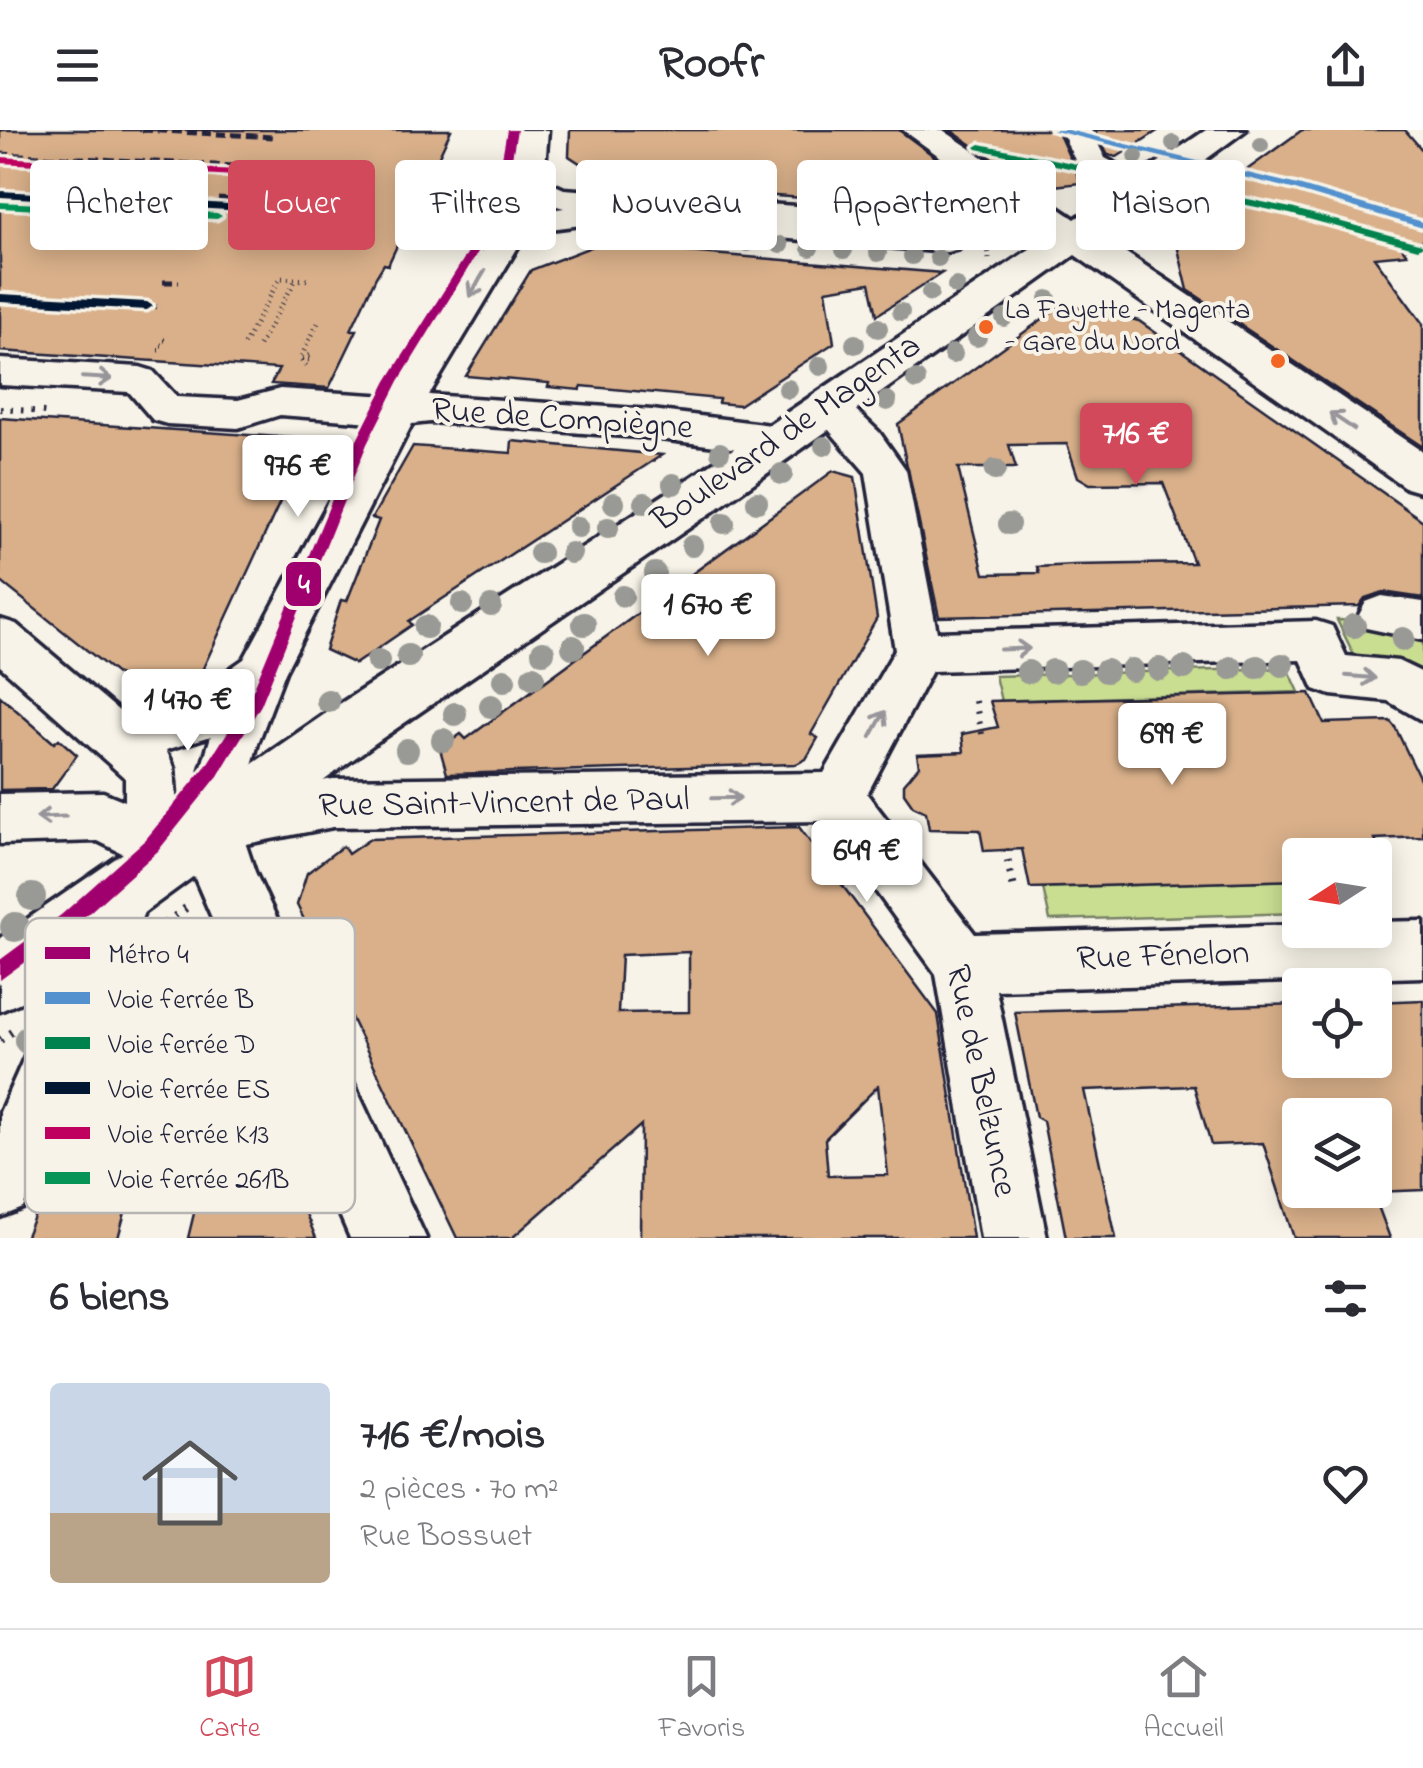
<!DOCTYPE html>
<html lang="fr">
<head>
<meta charset="utf-8">
<style>
  :root { --surface:#fff; --page:#f7f7f7; --text:#2b2b33; --muted:#7c7c81; --line:#e1e1e2; --accent:#d1495b }
  body { margin:0; font-family:"Indie Flower",sans-serif; background:var(--page); color:var(--text); height:100vh; display:flex; flex-direction:column; font-size:38px; white-space:nowrap }
  * { box-sizing:border-box; margin:0 }
  p { font-size:32px; color:var(--muted) }
  .icon { flex:none; width:55px; height:55px; fill:none; stroke:currentColor; stroke-width:2; stroke-linecap:round; stroke-linejoin:round }
  .map { position:relative; height:1108px; overflow:hidden }
  .details { display:flex; flex-direction:column; background:var(--surface); flex:1 }
  .details>* { flex:none }
  .hud { position:absolute; left:30px; top:30px; width:1365px; height:90px; display:flex; gap:20px }
  .needle { width:65px; rotate:258deg }
  .tools { position:absolute; left:1282px; top:708px; display:grid; gap:20px }
  .tools a { display:grid; place-items:center; width:110px; height:110px; border-radius:10px; background:var(--surface); box-shadow:0 5px 25px #0003; font-size:50px }
  .price { position:absolute; translate:-50% -85px; padding:0 22px; border-radius:10px; background:#fff; color:#222; font-size:32px; line-height:65px; filter:drop-shadow(0 2px 5px #0008) }
  .price::after { content:''; position:absolute; left:50%; top:60px; width:30px; height:22px; margin-left:-15px; background:inherit; clip-path:polygon(0 0,100% 0,50% 100%) }
  .price.current { background:var(--accent); color:#fff }
  ul { padding:0; list-style:none }
  li { display:flex; align-items:center; gap:30px; height:250px; padding:0 50px }
  li+li { border-top:2px solid var(--line) }
  li span { display:grid; place-items:center; flex:none; width:280px; height:200px; border-radius:10px; color:#555 }
  li>.icon { margin-inline-start:auto }
  span .icon { width:120px; height:120px; fill:#fffc; stroke-width:1 }
  li b { font-size:42px }
  h2 { display:flex; justify-content:space-between; align-items:center; height:120px; padding:0 50px; font-size:42px }
  .pill { padding:0 35px; border-radius:10px; background:var(--surface); box-shadow:0 5px 25px #0003; font-size:35px; line-height:90px }
  .pill.current { background:var(--accent); color:#fff }
  header { display:flex; justify-content:space-between; align-items:center; height:130px; padding:0 50px; background:var(--surface); font-size:45px; font-weight:700 }
  .tabs { display:flex; justify-content:space-around; align-items:center; height:140px; border-top:2px solid var(--line); background:var(--surface); font-size:28px; color:var(--muted) }
  .tabs a { display:grid; justify-items:center; gap:5px }
  .tabs .current { color:var(--accent) }
  .map>svg:first-child { display:block }
</style>
</head>
<body>
<header><svg class="icon" aria-label="menu" viewBox="0 0 24 24"><path d="M4 6h16M4 12h16M4 18h16"/></svg>Roofr<svg class="icon" aria-label="share" viewBox="0 0 24 24"><path d="M12 15V3M7 8l5-5 5 5M5 13v7h14v-7"/></svg></header>
<div class="map">
<svg width="1423" height="1108" viewBox="0 0 1423 1108">
  <rect width="100%" height="100%" fill="#f7f3e8"/>
  <filter id="ink" filterUnits="userSpaceOnUse"><feTurbulence type="fractalNoise" baseFrequency=".01" numOctaves="2"/><feDisplacementMap in="SourceGraphic" scale="20" xChannelSelector="R" yChannelSelector="G"/><feConvolveMatrix kernelMatrix="1 2 1 2 8 2 1 2 1" color-interpolation-filters="sRGB"/></filter>
  <g filter="url(#ink)">
    <g fill="#cade92" stroke="#768066" stroke-width="2.5">
      <path d="M 1337,490 L 1366,491 L 1423,508 L 1423,546 L 1386,530 L 1355,527 Z"/>
      <path d="M 1288,538 L 1299,562 L 1001,571 L 995,546 Z"/>
      <path d="M 1300,750 L 1300,783 L 1050,790 L 1043,758 Z"/>
    </g>
    <g fill="#d9b08a" stroke="#22223b" stroke-width="2.5" fill-rule="evenodd">
      <path d="M 0,0 L 451,0 L 388,135 L 384,134 L 376,147 L 351,200 L 357,200 L 329,258 L 271,254 L 279,239 L 0,221 Z"/>
      <path d="M 570,0 L 899,0 L 966,50 L 958,77 L 927,82 L 857,77 L 858,72 L 612,54 L 569,26 Z"/>
      <path d="M 950,0 L 1057,0 L 1081,53 L 1036,58 Z"/>
      <path d="M 1095,0 L 1159,0 L 1117,27 L 1108,25 Z"/>
      <path d="M 1302,0 L 1405,0 L 1423,21 L 1423,116 L 1403,119 L 1407,124 L 1374,127 L 1423,194 L 1423,317 L 1188,160 L 1172,94 Z"/>
      <path d="M 596,115 L 639,118 L 942,143 L 877,185 L 870,153 L 826,160 L 834,213 L 739,275 L 718,273 L 719,269 L 582,256 L 580,260 L 548,257 L 549,253 L 466,246 L 531,140 Z"/>
      <path d="M 1063,174 L 1139,191 L 1423,391 L 1423,468 L 1383,462 L 1365,468 L 1359,476 L 939,487 L 898,294 ZM 1067,314 L 1078,347 L 1090,354 L 1163,353 L 1194,433 L 1074,435 L 1037,437 L 1039,443 L 984,444 L 958,338 L 1016,338 L 1009,315 Z"/>
      <path d="M 0,288 L 309,309 L 193,560 L 179,570 L 153,573 L 0,451 Z"/>
      <path d="M 512,311 L 662,325 L 409,491 L 412,495 L 355,534 L 325,520 L 341,470 L 347,471 L 379,390 L 372,388 L 413,316 L 511,323 Z"/>
      <path d="M 833,341 L 855,347 L 877,488 L 811,604 L 818,608 L 806,629 L 796,634 L 447,644 L 440,619 L 461,604 L 466,609 Z"/>
      <path d="M 1310,563 L 1324,593 L 1390,591 L 1395,597 L 1423,655 L 1423,707 L 1375,709 L 1382,725 L 1300,725 L 1300,750 L 1030,758 L 1022,719 L 984,721 L 980,700 L 929,699 L 926,682 L 913,676 L 904,663 L 904,654 L 919,636 L 917,624 L 964,622 L 962,604 L 998,597 L 990,571 Z"/>
      <path d="M 0,566 L 54,613 L 59,609 L 77,625 L 52,659 L 0,660 Z"/>
      <path d="M 799,697 L 938,884 L 973,1108 L 640,1108 L 641,995 L 512,1108 L 457,1108 L 297,775 L 307,743 L 343,716 L 348,724 L 370,709 ZM 689,822 L 689,882 L 618,883 L 621,825 ZM 878,956 L 888,1045 L 828,1046 L 825,1009 Z"/>
      <path d="M 189,842 L 207,844 L 316,1108 L 188,1108 L 207,1030 L 139,1031 L 118,1108 L 25,1108 L 113,899 L 135,882 L 131,876 L 162,853 L 165,860 Z"/>
      <path d="M 1423,870 L 1423,1060 L 1375,1062 L 1375,985 L 1300,985 L 1300,1060 L 1372,1060 L 1390,1108 L 1294,1108 L 1263,1013 L 1211,1015 L 1194,956 L 1084,960 L 1116,1108 L 1066,1108 L 1043,991 L 1036,987 L 1015,882 L 1300,874 L 1300,930 L 1375,930 L 1375,872 Z"/>
    </g>
    <g fill="none" stroke-linecap="round" stroke-linejoin="round">
      <g stroke="#22223b" stroke-width="7">
        <g id="minor">
          <path d="M 518,0 L 548,0 L 544,50 L 564,59 L 946,87 L 958,90 L 964,112 L 959,119 L 947,122 L 597,93 L 527,102 L 429,265 L 652,280 L 779,296 L 793,300 L 799,310 L 793,320 L 779,324 L 652,308 L 430,292 L 412,294 L 285,542 L 258,613 L 244,665 L 333,649 L 824,643 L 895,520 L 866,343 L 809,277 L 814,267 L 828,264 L 842,267 L 879,302 L 906,340 L 937,502 L 1316,491 L 1332,496 L 1346,526 L 1398,531 L 1423,543 L 1423,591 L 1388,571 L 1331,565 L 1314,559 L 1301,530 L 932,541 L 867,664 L 975,804 L 1300,795 L 1300,800 L 1375,800 L 1375,792 L 1423,791 L 1423,847 L 996,860 L 1047,1108 L 981,1108 L 936,844 L 825,691 L 333,697 L 210,721 L 150,737 L 98,711 L 0,714 L 0,664 L 103,662 L 125,671 L 125,648 L 0,536 L 0,489 L 16,494 L 119,581 L 180,574 L 244,529 L 372,292 L 280,285 L 238,298 L 167,294 L 153,290 L 129,262 L 0,255 L 0,229 L 140,237 L 153,241 L 177,267 L 238,270 L 280,259 L 389,266 L 500,94 L 512,55 ZM 539,71 L 564,78 L 536,82 ZM 211,606 L 190,676 L 177,680 L 174,637 L 166,620 Z"/>
          <path d="M 1061,0 L 1091,0 L 1105,28 L 1154,53 L 1159,60 L 1154,67 C 1136,71 1092,52 1080,37 C 1072,27 1067,12 1061,0 Z"/>
          <path d="M 1382,466 L 1423,472 L 1423,510 L 1366,498 L 1359,485 L 1366,472 Z"/>
          <path d="M 126,733 L 145,741 L 153,760 L 23,1078 L 0,1087 L 0,982 L 107,741 Z"/>
        </g>
      </g>
      <g stroke="#22223b" stroke-width="7">
        <path id="major" d="M 903,0 L 943,0 L 1075,89 L 1206,0 L 1246,0 L 1101,106 L 1423,322 L 1423,363 L 1406,358 L 1075,125 L 724,374 L 378,611 L 244,709 L 255,742 L 426,1108 L 350,1108 L 194,746 L 23,871 L 0,881 L 0,808 L 338,575 L 690,348 L 1049,106 Z"/>
      </g>
      <g stroke="#22223b" stroke-width="5" stroke-dasharray="1 5" stroke-linecap="butt">
        <path d="M 410,66 L 463,41 L 498,38"/>
        <path d="M 410,66 L 452,76"/>
        <path d="M 448,112 L 471,113"/>
        <path d="M 989,129 L 987,105 L 1001,88"/>
        <path d="M 164,210 L 169,210"/>
        <path d="M 161,215 L 166,215"/>
        <path d="M 244,215 L 280,148 L 309,150"/>
        <path d="M 259,216 L 296,149"/>
        <path d="M 158,220 L 163,220"/>
        <path d="M 309,230 L 300,229 L 318,193 L 322,193"/>
        <path d="M 306,236 L 300,229 L 312,224"/>
      </g>
      <g stroke="#22223b" stroke-width="6" stroke-dasharray="2.5 8" stroke-linecap="butt">
        <path d="M 0,279 L 46,282"/>
        <path d="M 975,571 L 982,604"/>
      </g>
      <g stroke="#22223b" stroke-width="8" stroke-dasharray="2.5 9" stroke-linecap="butt">
        <path d="M 1005,719 L 1014,758"/>
        <path d="M 156,800 L 190,775"/>
        <path d="M 0,910 L 19,897"/>
      </g>
      <use href="#minor" fill="#f7f3e8" fill-rule="evenodd"/>
      <use href="#major" fill="#f7f3e8" fill-rule="evenodd"/>
      <g stroke="#22223b" stroke-width="5" stroke-dasharray="10 5" stroke-linecap="butt">
        <path d="M 142,0 L 274,7"/>
        <path d="M 0,24 L 254,37"/>
        <path d="M 218,69 L 233,70"/>
        <path d="M 189,113 L 204,114"/>
        <path d="M 163,152 L 179,152"/>
        <path d="M 147,176 L 162,177"/>
      </g>
      <g stroke="#f7f3e8" stroke-width="7">
        <path id="rail-1" d="M 1051,0 L 1068,0 L 1298,55 L 1423,92 L 1423,98 L 1292,59 Z"/>
      </g>
      <g stroke="#f7f3e8" stroke-width="7">
        <path id="rail-2" d="M 980,14 L 1291,78 L 1422,114 L 1423,116 L 1418,119 L 1290,84 L 977,19 L 975,17 Z"/>
      </g>
      <g stroke="#f7f3e8" stroke-width="7">
        <g id="rail-3">
          <path d="M 0,61 L 228,74 L 233,77 L 228,80 L 0,67 Z"/>
          <path d="M 0,164 L 147,172 L 153,176 L 147,180 L 0,172 Z"/>
        </g>
      </g>
      <g stroke="#f7f3e8" stroke-width="7">
        <path id="rail-4" d="M 0,27 L 236,40 L 241,43 L 236,46 L 0,33 Z"/>
      </g>
      <g stroke="#f7f3e8" stroke-width="7">
        <path id="rail-5" d="M 0,72 L 217,83 L 222,86 L 217,89 L 0,78 Z"/>
      </g>
      <use href="#rail-1" fill="#5291ce" fill-rule="evenodd"/>
      <use href="#rail-2" fill="#00824e" fill-rule="evenodd"/>
      <use href="#rail-3" fill="#011633" fill-rule="evenodd"/>
      <use href="#rail-4" fill="#bf005f" fill-rule="evenodd"/>
      <use href="#rail-5" fill="#069456" fill-rule="evenodd"/>
      <g stroke="#f7f3e8" stroke-width="7">
        <path id="metro-1" d="M 507,0 L 517,0 L 510,39 L 478,122 L 399,251 L 367,314 L 261,575 L 218,646 L 158,721 L 73,797 L 0,850 L 0,830 L 61,785 L 146,709 L 206,636 L 250,567 L 355,314 L 387,251 L 468,122 L 500,39 Z"/>
      </g>
      <use href="#metro-1" fill="#a0006e" fill-rule="evenodd"/>
    </g>
    <g fill="#999a95">
      <circle cx="1173" cy="13" r="8"/>
      <circle cx="1261" cy="15" r="8"/>
      <circle cx="1136" cy="27" r="8"/>
      <circle cx="1226" cy="41" r="8"/>
      <circle cx="1185" cy="59" r="9"/>
      <circle cx="1166" cy="84" r="9"/>
      <circle cx="589" cy="101" r="9"/>
      <circle cx="626" cy="103" r="9"/>
      <circle cx="655" cy="106" r="9"/>
      <circle cx="686" cy="108" r="9"/>
      <circle cx="717" cy="111" r="9"/>
      <circle cx="747" cy="113" r="9"/>
      <circle cx="780" cy="115" r="9"/>
      <circle cx="810" cy="118" r="9"/>
      <circle cx="844" cy="120" r="9"/>
      <circle cx="878" cy="123" r="9"/>
      <circle cx="912" cy="126" r="9"/>
      <circle cx="938" cy="128" r="9"/>
      <circle cx="956" cy="156" r="9"/>
      <circle cx="930" cy="163" r="9"/>
      <circle cx="1048" cy="169" r="9"/>
      <circle cx="901" cy="182" r="9"/>
      <circle cx="1004" cy="188" r="9"/>
      <circle cx="878" cy="198" r="10"/>
      <circle cx="977" cy="207" r="10"/>
      <circle cx="855" cy="214" r="10"/>
      <circle cx="953" cy="224" r="10"/>
      <circle cx="820" cy="236" r="10"/>
      <circle cx="916" cy="250" r="10"/>
      <circle cx="788" cy="259" r="10"/>
      <circle cx="887" cy="271" r="10"/>
      <circle cx="824" cy="316" r="10"/>
      <circle cx="720" cy="322" r="10"/>
      <circle cx="995" cy="340" r="11"/>
      <circle cx="782" cy="344" r="11"/>
      <circle cx="673" cy="354" r="11"/>
      <circle cx="757" cy="372" r="11"/>
      <circle cx="614" cy="373" r="11"/>
      <circle cx="645" cy="373" r="11"/>
      <circle cx="724" cy="393" r="11"/>
      <circle cx="1009" cy="394" r="11"/>
      <circle cx="578" cy="397" r="11"/>
      <circle cx="608" cy="398" r="11"/>
      <circle cx="692" cy="416" r="11"/>
      <circle cx="540" cy="423" r="11"/>
      <circle cx="571" cy="423" r="11"/>
      <circle cx="655" cy="443" r="11"/>
      <circle cx="623" cy="466" r="11"/>
      <circle cx="462" cy="474" r="11"/>
      <circle cx="491" cy="476" r="11"/>
      <circle cx="584" cy="494" r="12"/>
      <circle cx="1354" cy="496" r="12"/>
      <circle cx="426" cy="497" r="12"/>
      <circle cx="1403" cy="509" r="12"/>
      <circle cx="573" cy="517" r="12"/>
      <circle cx="543" cy="522" r="12"/>
      <circle cx="408" cy="526" r="12"/>
      <circle cx="378" cy="531" r="12"/>
      <circle cx="1282" cy="535" r="12"/>
      <circle cx="1257" cy="537" r="12"/>
      <circle cx="1184" cy="538" r="12"/>
      <circle cx="1231" cy="538" r="12"/>
      <circle cx="1159" cy="539" r="12"/>
      <circle cx="1132" cy="540" r="12"/>
      <circle cx="1053" cy="541" r="12"/>
      <circle cx="1080" cy="541" r="12"/>
      <circle cx="1106" cy="541" r="12"/>
      <circle cx="1028" cy="542" r="12"/>
      <circle cx="533" cy="547" r="12"/>
      <circle cx="504" cy="550" r="12"/>
      <circle cx="328" cy="571" r="12"/>
      <circle cx="491" cy="576" r="12"/>
      <circle cx="455" cy="584" r="12"/>
      <circle cx="443" cy="610" r="12"/>
      <circle cx="407" cy="620" r="12"/>
      <circle cx="32" cy="767" r="14"/>
      <circle cx="15" cy="797" r="15"/>
      <circle cx="29" cy="910" r="15"/>
    </g>
    <defs><path id="oneway-shaft" d="M-6 0H5M1.5-3L5.5 0L1.5 3" fill="none" stroke-width="1.6" stroke-linecap="round" stroke-linejoin="round" transform="scale(2.5)"/></defs>
    <g stroke="#97959a">
      <use href="#oneway-shaft" transform="translate(477 154) rotate(121)"/>
      <use href="#oneway-shaft" transform="translate(97 248) rotate(3)"/>
      <use href="#oneway-shaft" transform="translate(1342 291) rotate(-146)"/>
      <use href="#oneway-shaft" transform="translate(1015 519) rotate(-2)"/>
      <use href="#oneway-shaft" transform="translate(1361 547) rotate(5)"/>
      <use href="#oneway-shaft" transform="translate(878 594) rotate(-61)"/>
      <use href="#oneway-shaft" transform="translate(726 668) rotate(-1)"/>
      <use href="#oneway-shaft" transform="translate(51 687) rotate(178)"/>
    </g>
  </g>
  <g fill="#f26522" stroke="#f7f3e8" stroke-width="4">
    <circle cx="986" cy="197" r="9"/>
    <circle cx="1278" cy="231" r="9"/>
  </g>
  <g text-anchor="middle" dominant-baseline="central" stroke-width="8" stroke-linejoin="round" paint-order="stroke">
    <g font-size="28" fill="#22223b" stroke="#f7f3e8" text-anchor="start">
      <text x="1005" y="181">La Fayette - Magenta<tspan x="1005" dy="32">- Gare du Nord</tspan></text>
    </g>
    <g font-size="35" fill="#22223b" stroke="#f7f3e8">
      <text transform="translate(562 290) rotate(4)">Rue de Compiègne</text>
      <text transform="translate(787 304) rotate(-35)">Boulevard de Magenta</text>
      <text transform="translate(504 674) rotate(-1)">Rue Saint-Vincent de Paul</text>
      <text transform="translate(1163 827) rotate(-2)">Rue Fénelon</text>
      <text transform="translate(980 951) rotate(78)">Rue de Belzunce</text>
    </g>
  </g>
  <rect x="25" y="788" width="330" height="295" rx="15" fill="#f7f3e8" stroke="#b7b4b4" stroke-width="2.5"/>
  <rect x="45" y="817" width="45" height="12" fill="#a0006e"/>
  <rect x="45" y="862" width="45" height="12" fill="#5291ce"/>
  <rect x="45" y="907" width="45" height="12" fill="#00824e"/>
  <rect x="45" y="952" width="45" height="12" fill="#011633"/>
  <rect x="45" y="997" width="45" height="12" fill="#bf005f"/>
  <rect x="45" y="1042" width="45" height="12" fill="#069456"/>
  <g font-size="28" fill="#22223b">
    <text x="108" y="833">Métro 4</text>
    <text x="108" y="878">Voie ferrée B</text>
    <text x="108" y="923">Voie ferrée D</text>
    <text x="108" y="968">Voie ferrée ES</text>
    <text x="108" y="1013">Voie ferrée K13</text>
    <text x="108" y="1058">Voie ferrée 261B</text>
  </g>
  <rect stroke="#f7f3e8" stroke-width="4" x="284" y="430" width="39" height="48" rx="10" fill="#a0006e"/>
  <g font-size="28" text-anchor="middle" font-weight="bold" fill="#fff">
    <text x="304" y="463">4</text>
  </g>
</svg>
<div class="tools">
<a><svg class="needle" viewBox="-14 -14 28 28"><path d="M0-13l5 13h-10z" fill="#e53935"/><path d="M0 13l5-13h-10z" fill="#7c7c81"/></svg></a>
<a><svg class="icon" aria-label="locate" viewBox="0 0 24 24"><circle cx="12" cy="12" r="6"/><path d="M12 2v4M12 18v4M2 12h4M18 12h4"/></svg></a>
<a><svg class="icon" aria-label="layers" viewBox="0 0 24 24"><path d="M12 4l9 5-9 5-9-5zM3 14l9 5 9-5"/></svg></a>
</div>
<b class="price current" style="left:1136px;top:358px">716 €</b>
<b class="price" style="left:298px;top:390px">976 €</b>
<b class="price" style="left:708px;top:529px">1 670 €</b>
<b class="price" style="left:188px;top:624px">1 470 €</b>
<b class="price" style="left:1172px;top:658px">699 €</b>
<b class="price" style="left:867px;top:775px">649 €</b>
<div class="hud">
<a class="pill">Acheter</a>
<a class="pill current">Louer</a>
<a class="pill">Filtres</a>
<a class="pill">Nouveau</a>
<a class="pill">Appartement</a>
<a class="pill">Maison</a>
</div>
</div>
<section class="details">
<h2>6 biens<svg class="icon" aria-label="filters" viewBox="0 0 24 24"><path d="M4 7h16M4 17h16"/><circle cx="9" cy="7" r="2"/><circle cx="15" cy="17" r="2"/></svg></h2>
<ul>
<li><span style="background:linear-gradient(#c9d6e8 65%,#b9a48a 0)"><svg class="icon" aria-label="home" viewBox="0 0 24 24"><path d="M3 11l9-7 9 7M6 9v11h12V9"/></svg></span><div><b>716 €/mois</b><p>2 pièces · 70 m²</p><p>Rue Bossuet</p></div><svg class="icon" aria-label="heart" viewBox="0 0 24 24"><path d="M12 20l-8-8c-3-5 5-10 8-4 3-6 11-1 8 4z"/></svg></li>
</ul>
</section>
<nav class="tabs">
<a class="current"><svg class="icon" aria-label="map" viewBox="0 0 24 24"><path d="M3 6l6-2 6 2 6-2v14l-6 2-6-2-6 2zM9 4v14M15 6v14"/></svg>Carte</a>
<a><svg class="icon" aria-label="saved" viewBox="0 0 24 24"><path d="M7 4h10v16l-5-4-5 4z"/></svg>Favoris</a>
<a><svg class="icon" aria-label="home" viewBox="0 0 24 24"><path d="M3 11l9-7 9 7M6 9v11h12V9"/></svg>Accueil</a>
</nav>
</body>
</html>
